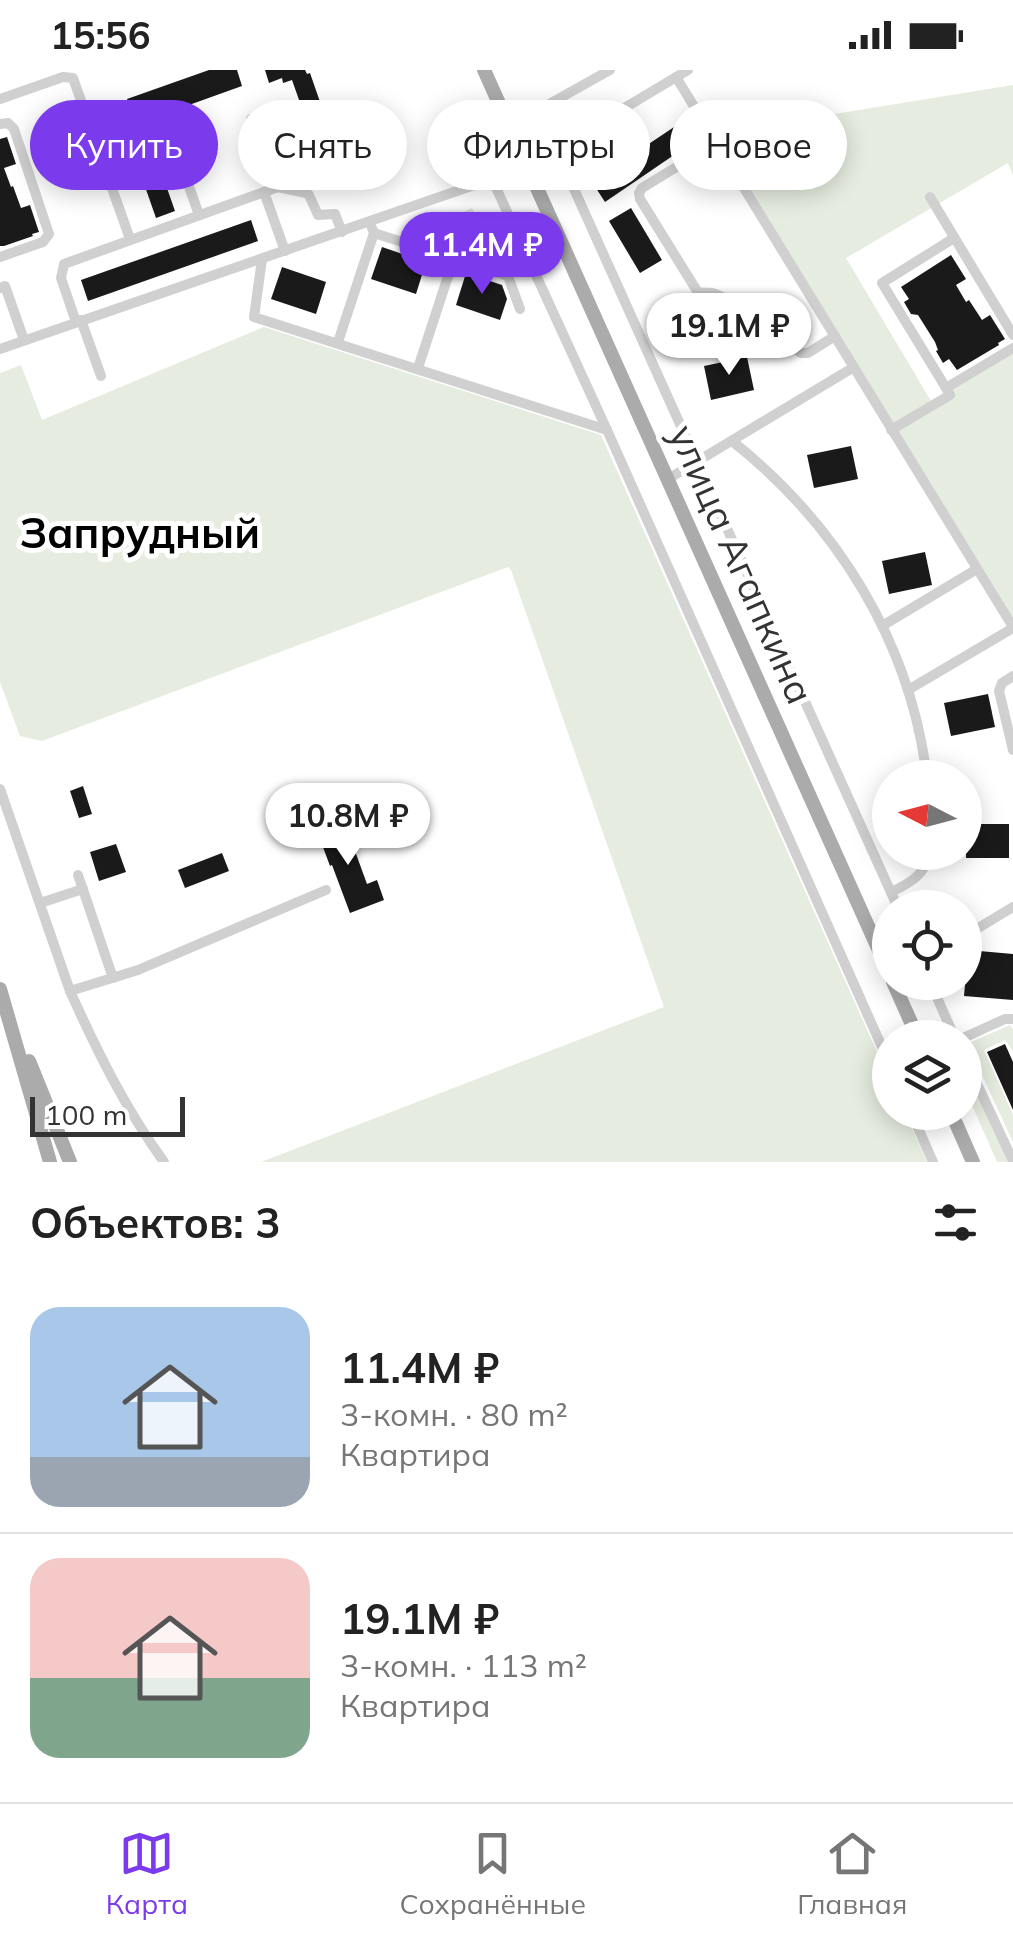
<!DOCTYPE html>
<html lang="ru">
<head>
<meta charset="utf-8">
<style>
  :root { --surface:#fff; --page:#f2f2f2; --text:#222; --muted:#767676; --line:#e0e0e0; --accent:#7c3aed }
  body { margin:0; font-family:Mulish,sans-serif; background:var(--page); color:var(--text); height:100vh; display:flex; flex-direction:column; font-size:38px; white-space:nowrap }
  * { box-sizing:border-box; margin:0 }
  p { font-size:32px; color:var(--muted) }
  .icon { flex:none; width:55px; height:55px; fill:none; stroke:currentColor; stroke-width:2; stroke-linecap:round; stroke-linejoin:round }
  .map { position:relative; height:1092px; overflow:hidden }
  .sheet { display:flex; flex-direction:column; background:var(--surface); flex:1 }
  .sheet>* { flex:none }
  .guide { position:absolute; left:30px; top:30px; width:955px; height:90px; display:flex; gap:20px }
  .needle { width:65px; rotate:276deg }
  .fabs { position:absolute; left:872px; top:690px; display:grid; gap:20px }
  .fabs a { display:grid; place-items:center; width:110px; height:110px; border-radius:50%; background:var(--surface); box-shadow:0 5px 25px #0003; font-size:50px }
  .scale { position:absolute; left:30px; bottom:25px; width:155px; box-sizing:border-box; padding-left:10px; border:5px solid #333; border-top:0; font-size:28px; line-height:35px; white-space:nowrap; color:#333; -webkit-text-stroke:8px #fff; paint-order:stroke }
  .price { position:absolute; translate:-50% -85px; padding:0 22px; border-radius:35px; background:#fff; color:#222; font-size:32px; line-height:65px; filter:drop-shadow(0 2px 5px #0008) }
  .price::after { content:''; position:absolute; left:50%; top:60px; width:30px; height:22px; margin-left:-15px; background:inherit; clip-path:polygon(0 0,100% 0,50% 100%) }
  .price.on { background:var(--accent); color:#fff }
  ul { padding:0; list-style:none }
  li { display:flex; align-items:center; gap:30px; height:250px; padding:0 30px }
  li+li { border-top:2px solid var(--line) }
  li span { display:grid; place-items:center; flex:none; width:280px; height:200px; border-radius:30px; color:#555 }
  li>.icon { margin-inline-start:auto }
  span .icon { width:120px; height:120px; fill:#fffc; stroke-width:1 }
  li b { font-size:42px }
  h2 { display:flex; justify-content:space-between; align-items:center; height:120px; padding:0 30px; font-size:42px }
  .pill { padding:0 35px; border-radius:45px; background:var(--surface); box-shadow:0 5px 25px #0003; font-size:35px; line-height:90px }
  .pill.on { background:var(--accent); color:#fff }
  .status { display:flex; justify-content:space-between; align-items:center; height:70px; padding:0 50px; background:var(--surface); direction:ltr }
  .status svg { height:28px; fill:currentColor }
  .menu { display:flex; justify-content:space-around; align-items:center; height:140px; border-top:2px solid var(--line); background:var(--surface); font-size:28px; color:var(--muted) }
  .menu a { display:grid; justify-items:center; gap:5px }
  .menu .on { color:var(--accent) }
  .map>svg:first-child { display:block }
</style>
</head>
<body>
<div class="status"><b>15:56</b><svg viewBox="0 0 49 12"><path d="M0 12V9h3v3zM5 12V6h3v6zM10 12V3h3v9zM15 12V0h3v12zM26 1h20v11H26zM47 4h2v5h-2z"/></svg></div>
<div class="map">
<svg width="1013" height="1092" viewBox="0 0 1013 1092">
  <rect width="100%" height="100%" fill="#fff"/>
  <g fill="#e6ecdf">
    <path d="M 1013,15 L 1013,105 L 1008,93 L 846,188 L 931,331 L 1013,283 L 1013,547 L 790,185 L 718,63 Z"/>
    <path d="M 472,138 L 481,157 L 451,170 L 443,151 Z"/>
    <path d="M 264,257 L 601,365 L 890,1011 L 890,1042 L 905,1043 L 927,1092 L 261,1092 L 664,937 L 511,500 L 508,497 L 42,671 L 20,666 L 0,612 L 0,303 L 21,295 L 42,350 Z"/>
    <path d="M 1010,955 L 1013,960 L 1013,981 L 1005,970 L 984,980 L 1013,1045 L 1013,1072 L 969,977 L 971,972 Z"/>
    <path d="M 965,997 L 1008,1092 L 997,1092 L 965,1019 Z"/>
  </g>
  <g fill="#1a1a1a">
    <path d="M 209,0 L 237,0 L 242,16 L 136,54 L 127,29 Z"/>
    <path d="M 265,0 L 305,0 L 307,4 L 310,3 L 335,75 L 317,81 L 292,10 L 283,13 L 282,8 L 269,13 Z"/>
    <path d="M 683,51 L 696,70 L 605,132 L 592,112 Z"/>
    <path d="M 7,67 L 16,94 L 4,98 L 11,117 L 13,116 L 21,138 L 30,135 L 39,162 L 32,164 L 33,166 L 4,176 L 0,176 L 0,69 Z"/>
    <path d="M 154,81 L 175,141 L 156,148 L 135,88 Z"/>
    <path d="M 631,138 L 662,190 L 640,203 L 609,151 Z"/>
    <path d="M 251,150 L 258,171 L 88,231 L 81,210 Z"/>
    <path d="M 382,177 L 426,192 L 416,224 L 371,209 Z"/>
    <path d="M 951,185 L 966,209 L 956,215 L 966,232 L 969,230 L 982,250 L 990,245 L 1005,269 L 998,273 L 999,275 L 957,300 L 949,289 L 943,293 L 936,281 L 938,280 L 935,272 L 918,245 L 911,244 L 904,232 L 909,229 L 901,217 Z"/>
    <path d="M 282,197 L 326,212 L 316,244 L 271,229 Z"/>
    <path d="M 466,203 L 502,215 L 507,229 L 500,250 L 456,235 Z"/>
    <path d="M 747,287 L 754,320 L 711,330 L 704,296 Z"/>
    <path d="M 851,376 L 858,409 L 814,418 L 807,385 Z"/>
    <path d="M 925,482 L 932,515 L 889,524 L 882,491 Z"/>
    <path d="M 988,624 L 995,657 L 951,666 L 944,633 Z"/>
    <path d="M 83,716 L 92,744 L 79,748 L 70,721 Z"/>
    <path d="M 344,751 L 367,814 L 377,810 L 384,830 L 350,843 L 332,795 L 330,796 L 317,761 Z"/>
    <rect x="966" y="754" width="43" height="34"/>
    <path d="M 116,774 L 126,802 L 99,811 L 90,782 Z"/>
    <path d="M 222,783 L 229,801 L 185,818 L 178,800 Z"/>
    <path d="M 968,880 L 1013,884 L 1013,930 L 964,926 Z"/>
    <path d="M 1005,974 L 1013,992 L 1013,1040 L 987,982 Z"/>
  </g>
  <g fill="none" stroke-linecap="round" stroke-linejoin="round">
    <g stroke="#d0d0d0" stroke-width="10">
      <path d="M 676,7 L 1013,557"/>
      <path d="M 0,29 L 63,7 L 73,8 L 130,169"/>
      <path d="M 251,49 L 270,102 L 278,117"/>
      <path d="M 0,54 L 8,53 L 14,59 L 49,164 L 43,172 L 0,187"/>
      <path d="M 510,56 L 610,0"/>
      <path d="M 171,65 L 199,145"/>
      <path d="M 716,73 L 642,118 L 639,123 L 640,129 L 697,221 C 702,224 707,222 712,223 C 729,226 784,271 801,283 L 808,283 L 835,266"/>
      <path d="M 556,79 L 898,838"/>
      <path d="M 492,109 L 607,360 L 890,995"/>
      <path d="M 264,122 L 285,181"/>
      <path d="M 930,127 L 1013,265"/>
      <path d="M 374,163 L 508,206 L 520,239"/>
      <path d="M 954,168 L 882,213 L 946,318 L 1013,278"/>
      <path d="M 262,189 L 254,247 L 607,360"/>
      <path d="M 0,218 L 5,216 L 24,270"/>
      <path d="M 81,250 L 101,306"/>
      <path d="M 76,252 L 61,208 L 64,194 L 278,117 L 306,123 L 309,125 L 318,145 L 335,144 L 342,162"/>
      <path d="M 338,272 L 374,163 L 372,158"/>
      <path d="M 0,279 L 506,104 L 544,86 L 688,0"/>
      <path d="M 418,298 L 454,188"/>
      <path d="M 891,360 L 950,325 L 946,318"/>
      <path d="M 732,371 C 837,454 911,573 927,708"/>
      <path d="M 668,409 L 854,297"/>
      <path d="M 882,556 L 977,499"/>
      <path d="M 1013,606 L 1002,613 L 999,621 L 1013,680"/>
      <path d="M 908,620 L 1013,558"/>
      <path d="M 0,719 L 70,921 L 138,900 L 326,820"/>
      <path d="M 78,805 L 113,908"/>
      <path d="M 891,822 C 911,813 925,804 931,782"/>
      <path d="M 40,833 L 83,819"/>
      <path d="M 965,866 L 1013,837"/>
      <path d="M 930,912 L 955,968"/>
      <path d="M 70,921 C 97,981 125,1038 164,1092"/>
      <path d="M 963,968 L 1005,949 L 1013,949"/>
      <path d="M 965,988 L 1013,1091"/>
      <path d="M 911,1042 L 933,1092"/>
    </g>
    <g stroke="#ababab" stroke-width="14">
      <path d="M 484,0 L 890,905"/>
      <path d="M 893,912 L 918,968"/>
      <path d="M 0,919 L 50,1092"/>
      <path d="M 29,991 L 70,1092"/>
      <path d="M 951,1042 L 973,1092"/>
    </g>
  </g>
  <g text-anchor="middle" dominant-baseline="central" stroke-width="10" stroke-linejoin="round" paint-order="stroke">
    <g font-size="38" fill="#333" stroke="#fff">
      <text transform="translate(742 494) rotate(66)">улица Агапкина</text>
    </g>
    <g font-size="42" font-weight="bold" fill="#000" stroke="#fff">
      <text x="140" y="462">Запрудный</text>
    </g>
  </g>
</svg>
<div class="fabs">
<a><svg class="needle" viewBox="-14 -14 28 28"><path d="M0-13l5 13h-10z" fill="#e53935"/><path d="M0 13l5-13h-10z" fill="#767676"/></svg></a>
<a><svg class="icon" aria-label="locate" viewBox="0 0 24 24"><circle cx="12" cy="12" r="6"/><path d="M12 2v4M12 18v4M2 12h4M18 12h4"/></svg></a>
<a><svg class="icon" aria-label="layers" viewBox="0 0 24 24"><path d="M12 4l9 5-9 5-9-5zM3 14l9 5 9-5"/></svg></a>
</div>
<div class="scale">100 m</div>
<b class="price on" style="left:482px;top:227px">11.4M ₽</b>
<b class="price" style="left:729px;top:308px">19.1M ₽</b>
<b class="price" style="left:348px;top:798px">10.8M ₽</b>
<div class="guide">
<a class="pill on">Купить</a>
<a class="pill">Снять</a>
<a class="pill">Фильтры</a>
<a class="pill">Новое</a>
</div>
</div>
<section class="sheet">
<h2>Объектов: 3<svg class="icon" aria-label="filters" viewBox="0 0 24 24"><path d="M4 7h16M4 17h16"/><circle cx="9" cy="7" r="2"/><circle cx="15" cy="17" r="2"/></svg></h2>
<ul>
<li><span style="background:linear-gradient(#a9c7e8 75%,#9aa5b1 0)"><svg class="icon" aria-label="home" viewBox="0 0 24 24"><path d="M3 11l9-7 9 7M6 9v11h12V9"/></svg></span><div><b>11.4M ₽</b><p>3-комн. · 80 m²</p><p>Квартира</p></div></li>
<li><span style="background:linear-gradient(#f6c9c9 60%,#7fa58c 0)"><svg class="icon" aria-label="home" viewBox="0 0 24 24"><path d="M3 11l9-7 9 7M6 9v11h12V9"/></svg></span><div><b>19.1M ₽</b><p>3-комн. · 113 m²</p><p>Квартира</p></div></li>
</ul>
</section>
<nav class="menu">
<a class="on"><svg class="icon" aria-label="map" viewBox="0 0 24 24"><path d="M3 6l6-2 6 2 6-2v14l-6 2-6-2-6 2zM9 4v14M15 6v14"/></svg>Карта</a>
<a><svg class="icon" aria-label="saved" viewBox="0 0 24 24"><path d="M7 4h10v16l-5-4-5 4z"/></svg>Сохранённые</a>
<a><svg class="icon" aria-label="home" viewBox="0 0 24 24"><path d="M3 11l9-7 9 7M6 9v11h12V9"/></svg>Главная</a>
</nav>
</body>
</html>
